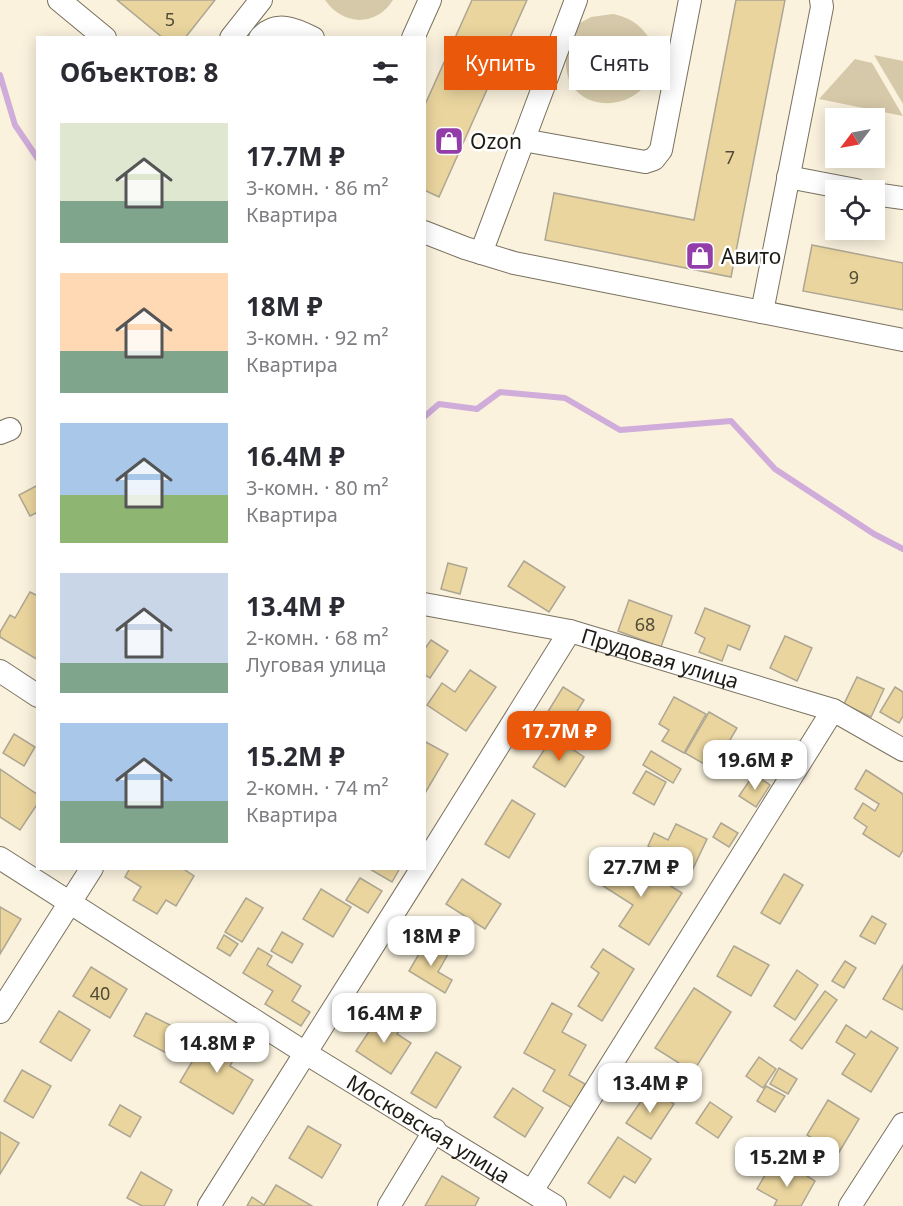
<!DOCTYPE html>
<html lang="ru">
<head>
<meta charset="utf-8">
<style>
  :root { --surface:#fff; --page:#f2f2f3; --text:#2b2b33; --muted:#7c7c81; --accent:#ea580c }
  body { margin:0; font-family:"Noto Sans",sans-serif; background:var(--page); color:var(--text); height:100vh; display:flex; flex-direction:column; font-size:22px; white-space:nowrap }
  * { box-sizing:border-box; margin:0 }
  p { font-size:20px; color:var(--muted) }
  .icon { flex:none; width:33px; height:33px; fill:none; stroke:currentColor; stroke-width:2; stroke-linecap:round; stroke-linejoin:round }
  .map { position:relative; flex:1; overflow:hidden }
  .side { position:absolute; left:36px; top:36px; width:390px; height:834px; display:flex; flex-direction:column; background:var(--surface); border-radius:0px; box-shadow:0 3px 15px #0003 }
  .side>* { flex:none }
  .banner { position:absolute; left:444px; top:36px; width:369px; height:54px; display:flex; gap:12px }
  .needle { width:39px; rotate:238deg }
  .fabs { position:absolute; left:825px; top:108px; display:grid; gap:12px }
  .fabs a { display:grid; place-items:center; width:60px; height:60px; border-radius:0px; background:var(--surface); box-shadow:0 3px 15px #0003; font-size:30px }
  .price { position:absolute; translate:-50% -51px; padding:0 14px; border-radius:12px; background:#fff; color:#222; font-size:20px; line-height:39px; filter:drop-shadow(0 2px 3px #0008) }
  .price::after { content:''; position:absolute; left:50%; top:36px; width:18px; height:14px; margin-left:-9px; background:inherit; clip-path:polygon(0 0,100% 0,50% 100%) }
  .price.active { background:var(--accent); color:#fff }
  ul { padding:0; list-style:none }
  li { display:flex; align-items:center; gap:18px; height:150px; padding:0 24px }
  li span { display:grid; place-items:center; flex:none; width:168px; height:120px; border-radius:0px; color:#555 }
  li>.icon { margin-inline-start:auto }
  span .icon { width:72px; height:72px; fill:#fffc; stroke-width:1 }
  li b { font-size:26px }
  h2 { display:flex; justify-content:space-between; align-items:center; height:72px; padding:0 24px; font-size:26px }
  .tag { padding:0 21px; border-radius:0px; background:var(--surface); box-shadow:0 3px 15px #0003; font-size:21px; line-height:54px }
  .tag.active { background:var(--accent); color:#fff }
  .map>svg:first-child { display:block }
</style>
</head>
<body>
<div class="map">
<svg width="903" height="1206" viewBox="0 0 903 1206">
  <rect width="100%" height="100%" fill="#faf2dd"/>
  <g fill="#d6c9a9">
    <path d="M 325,0 L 393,0 C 376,27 343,26 325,0 Z"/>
    <path d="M 613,14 C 632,18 644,27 653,45 L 645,50 L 646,71 L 639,86 L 641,90 C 615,114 568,105 566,65 C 565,51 574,37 578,24 L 591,17 Z"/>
    <path d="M 874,55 L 903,61 L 903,104 Z"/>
    <path d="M 855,59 L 872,63 L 903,116 L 819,99 Z"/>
  </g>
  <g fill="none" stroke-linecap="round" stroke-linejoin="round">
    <g stroke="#d0acda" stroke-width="6">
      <path d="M 0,75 L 15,125 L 38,159"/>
      <path d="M 424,417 L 439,404 L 477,409 L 500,392 L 565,398 L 620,430 L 731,421 L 775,469 L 874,534 L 903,549"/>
    </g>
  </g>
  <g fill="#ead59e" stroke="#ada693" stroke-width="1.5">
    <path d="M 117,0 L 215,0 L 185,38 L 163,38 Z"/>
    <path d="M 472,0 L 527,0 L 439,197 L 424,190 L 424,107 Z"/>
    <path d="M 736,0 L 785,0 L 731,277 L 545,240 L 554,193 L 694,220 Z"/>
    <path d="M 812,245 L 903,263 L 903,310 L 803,291 Z"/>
    <path d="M 38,485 L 38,512 L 30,516 L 19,495 Z"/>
    <path d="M 524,561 L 565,587 L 549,612 L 508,586 Z"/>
    <path d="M 448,563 L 467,568 L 460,594 L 441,589 Z"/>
    <path d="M 30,592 L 38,596 L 38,660 L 0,637 L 0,632 L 10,615 L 15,618 Z"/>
    <path d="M 629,600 L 672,616 L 661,647 L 618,631 Z"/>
    <path d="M 705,608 L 750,626 L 740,650 L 728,645 L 722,661 L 699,652 L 705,638 L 695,633 Z"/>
    <path d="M 785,636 L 812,648 L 797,681 L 770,668 Z"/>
    <path d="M 431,640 L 448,651 L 430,678 L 424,674 L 424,650 Z"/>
    <path d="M 470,670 L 496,687 L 466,731 L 427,705 L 442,683 L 455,692 Z"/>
    <path d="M 857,677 L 884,689 L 871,717 L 844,704 Z"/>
    <path d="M 563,687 L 584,700 L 562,736 L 541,723 Z"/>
    <path d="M 895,687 L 903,692 L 903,716 L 899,723 L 880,712 Z"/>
    <path d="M 674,697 L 706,714 L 684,753 L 662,741 L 669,730 L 659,724 Z"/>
    <path d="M 709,712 L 737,728 L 713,769 L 685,753 Z"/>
    <path d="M 14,734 L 35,747 L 24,766 L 3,753 Z"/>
    <path d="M 553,736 L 584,757 L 565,787 L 533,767 Z"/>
    <path d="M 424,741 L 448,754 L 424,795 Z"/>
    <path d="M 651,751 L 681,769 L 673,783 L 643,765 Z"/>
    <path d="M 0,769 L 38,795 L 38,803 L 20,830 L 0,817 Z"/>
    <path d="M 866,770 L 903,794 L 903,850 L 899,857 L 863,834 L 867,827 L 854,818 L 863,803 L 875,811 L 879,804 L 855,789 Z"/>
    <path d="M 646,771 L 666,782 L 654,805 L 633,793 Z"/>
    <path d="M 754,774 L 770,785 L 756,807 L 739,796 Z"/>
    <path d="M 512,800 L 535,814 L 509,858 L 485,844 Z"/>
    <path d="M 721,823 L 738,833 L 729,847 L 713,837 Z"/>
    <path d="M 676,824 L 707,839 L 688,879 L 654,862 L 659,852 L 648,846 L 654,833 L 668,840 Z"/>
    <path d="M 619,854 L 682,893 L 649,945 L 619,926 L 633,905 L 600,884 Z"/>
    <path d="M 130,868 L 182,868 L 194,876 L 176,906 L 166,900 L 157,914 L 133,900 L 141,887 L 125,877 Z"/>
    <path d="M 368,868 L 400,868 L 392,882 Z"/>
    <path d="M 784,874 L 803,885 L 780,924 L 761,913 Z"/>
    <path d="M 360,878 L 382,891 L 368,913 L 346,900 Z"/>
    <path d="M 462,879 L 501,904 L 485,929 L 446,904 Z"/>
    <path d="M 321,889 L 351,907 L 333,937 L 303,919 Z"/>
    <path d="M 246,898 L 263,908 L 242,942 L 225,932 Z"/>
    <path d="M 0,907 L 21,919 L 0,954 Z"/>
    <path d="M 872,916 L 886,924 L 875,944 L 860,936 Z"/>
    <path d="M 282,932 L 303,944 L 292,963 L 271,951 Z"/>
    <path d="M 224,935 L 238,944 L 230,956 L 217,948 Z"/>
    <path d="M 426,942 L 448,954 L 438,972 L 452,980 L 445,993 L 409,971 Z"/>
    <path d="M 734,946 L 769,965 L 751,996 L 717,976 Z"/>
    <path d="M 258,948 L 272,956 L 267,965 L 301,986 L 292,1001 L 310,1012 L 301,1026 L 265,1004 L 273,991 L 243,973 Z"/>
    <path d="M 603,949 L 634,969 L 602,1021 L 578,1006 L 599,973 L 591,967 Z"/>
    <path d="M 845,961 L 856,968 L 844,988 L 832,981 Z"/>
    <path d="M 903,965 L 903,1010 L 883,999 Z"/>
    <path d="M 91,967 L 127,989 L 110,1018 L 73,996 Z"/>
    <path d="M 797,970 L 818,985 L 795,1020 L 774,1006 Z"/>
    <path d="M 694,988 L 731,1012 L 693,1072 L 655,1048 Z"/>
    <path d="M 825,991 L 837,1000 L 802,1049 L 790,1040 Z"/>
    <path d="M 552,1003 L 572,1014 L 562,1032 L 586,1045 L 569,1075 L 585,1084 L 572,1108 L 543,1091 L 555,1070 L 524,1053 Z"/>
    <path d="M 59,1011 L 90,1030 L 71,1061 L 40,1042 Z"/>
    <path d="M 382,1012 L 403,1025 L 397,1034 L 411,1043 L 391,1074 L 356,1051 Z"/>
    <path d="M 146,1013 L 182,1031 L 170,1055 L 134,1036 Z"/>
    <path d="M 846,1025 L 866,1038 L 871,1031 L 898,1048 L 871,1092 L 842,1074 L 855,1054 L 836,1042 Z"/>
    <path d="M 211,1030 L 240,1048 L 230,1066 L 253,1080 L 233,1114 L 180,1082 Z"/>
    <path d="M 436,1052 L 461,1067 L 436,1108 L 411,1093 Z"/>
    <path d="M 759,1057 L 776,1069 L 763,1088 L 746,1076 Z"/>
    <path d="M 779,1068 L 797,1079 L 788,1094 L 770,1084 Z"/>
    <path d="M 22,1070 L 51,1086 L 33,1118 L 4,1101 Z"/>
    <path d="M 766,1086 L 785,1096 L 775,1112 L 757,1101 Z"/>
    <path d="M 513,1088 L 543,1108 L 525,1137 L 494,1117 Z"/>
    <path d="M 650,1088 L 674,1104 L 651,1139 L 626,1123 Z"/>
    <path d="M 828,1100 L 859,1119 L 838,1154 L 807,1135 Z"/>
    <path d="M 710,1102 L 732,1117 L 718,1138 L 696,1123 Z"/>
    <path d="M 120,1105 L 141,1117 L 130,1137 L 109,1125 Z"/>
    <path d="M 308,1126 L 341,1145 L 322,1178 L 289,1158 Z"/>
    <path d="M 0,1132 L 19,1143 L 0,1174 Z"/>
    <path d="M 618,1137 L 651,1159 L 635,1183 L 624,1176 L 610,1198 L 588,1183 Z"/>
    <path d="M 769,1168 L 789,1180 L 796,1169 L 815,1181 L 801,1206 L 774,1206 L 777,1200 L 757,1189 Z"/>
    <path d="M 141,1172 L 172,1190 L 164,1206 L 142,1206 L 127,1198 Z"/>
    <path d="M 442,1176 L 479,1198 L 475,1206 L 425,1206 Z"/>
    <path d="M 276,1185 L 312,1206 L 247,1206 L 252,1197 L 264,1205 Z"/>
  </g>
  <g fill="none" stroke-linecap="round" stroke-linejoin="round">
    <g stroke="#7a7260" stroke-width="24">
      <g id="minor">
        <path d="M 59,0 L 105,38"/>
        <path d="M 231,38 L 261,0"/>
        <path d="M 260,38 C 276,20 295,29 313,38"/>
        <path d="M 413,38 L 430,0"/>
        <path d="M 523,140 L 645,162 L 654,159 L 661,150 L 690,0"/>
        <path d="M 788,177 L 856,190"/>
        <path d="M 874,194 L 903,198"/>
        <path d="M 424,232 L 465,248 L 514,263 L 903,340"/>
        <path d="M 481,253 L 576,0"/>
        <path d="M 762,312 L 822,7 L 821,0"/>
        <path d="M 0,433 L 10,429"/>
        <path d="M 424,604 L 570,631"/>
        <path d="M 0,671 L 38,696"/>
        <path id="s1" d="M 0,858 L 307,1054 L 555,1206"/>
        <path id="s2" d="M 424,865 L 570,631 L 833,710 L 903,750"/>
        <path d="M 0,1012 L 92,868"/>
        <path d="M 532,1191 L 833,710"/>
        <path d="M 209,1206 L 422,868"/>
        <path d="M 389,1206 L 435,1130"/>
        <path d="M 850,1206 L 903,1124"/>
      </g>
    </g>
    <use href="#minor" stroke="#fff" stroke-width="22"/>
  </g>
  <defs>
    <g id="shop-square" transform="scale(1.5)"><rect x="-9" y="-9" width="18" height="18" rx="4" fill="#933da9" stroke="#fff"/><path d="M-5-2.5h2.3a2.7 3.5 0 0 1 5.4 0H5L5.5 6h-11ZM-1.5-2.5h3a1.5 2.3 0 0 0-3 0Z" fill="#fff"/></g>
  </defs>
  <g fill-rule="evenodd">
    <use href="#shop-square" x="449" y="141"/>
    <use href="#shop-square" x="700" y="256"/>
  </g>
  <g text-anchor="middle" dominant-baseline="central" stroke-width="5" stroke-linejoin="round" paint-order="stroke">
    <g font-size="18" fill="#514a36">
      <text x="170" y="19">5</text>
      <text x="730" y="157">7</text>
      <text x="854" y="277">9</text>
      <text x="645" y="624">68</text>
      <text x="100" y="993">40</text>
    </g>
    <g font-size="21" fill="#1e1b14" stroke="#fff" text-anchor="start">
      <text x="470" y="141">Ozon</text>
      <text x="721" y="256">Авито</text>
    </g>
    <g font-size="21" fill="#1e1b14" stroke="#fff">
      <text stroke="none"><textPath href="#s2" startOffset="370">Прудовая улица</textPath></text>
      <text stroke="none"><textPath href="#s1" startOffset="507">Московская улица</textPath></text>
    </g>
  </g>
</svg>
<div class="fabs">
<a><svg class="needle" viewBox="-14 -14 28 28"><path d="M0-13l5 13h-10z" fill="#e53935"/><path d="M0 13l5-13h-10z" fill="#7c7c81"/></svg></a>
<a><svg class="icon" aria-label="locate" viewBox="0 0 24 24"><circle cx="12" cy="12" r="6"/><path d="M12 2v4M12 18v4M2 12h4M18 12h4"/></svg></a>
</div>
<b class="price active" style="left:559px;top:762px">17.7M ₽</b>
<b class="price" style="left:755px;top:791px">19.6M ₽</b>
<b class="price" style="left:641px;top:898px">27.7M ₽</b>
<b class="price" style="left:431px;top:967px">18M ₽</b>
<b class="price" style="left:384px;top:1044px">16.4M ₽</b>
<b class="price" style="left:217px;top:1074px">14.8M ₽</b>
<b class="price" style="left:650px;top:1114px">13.4M ₽</b>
<b class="price" style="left:787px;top:1188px">15.2M ₽</b>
<div class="banner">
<a class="tag active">Купить</a>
<a class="tag">Снять</a>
</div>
<section class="side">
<h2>Объектов: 8<svg class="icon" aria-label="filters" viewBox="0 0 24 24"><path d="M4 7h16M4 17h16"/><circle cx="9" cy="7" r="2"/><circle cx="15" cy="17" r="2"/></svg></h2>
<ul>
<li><span style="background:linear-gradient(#dfe7d0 65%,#7fa58c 0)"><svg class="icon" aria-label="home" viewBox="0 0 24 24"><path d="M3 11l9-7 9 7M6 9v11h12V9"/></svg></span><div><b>17.7M ₽</b><p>3-комн. · 86 m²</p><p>Квартира</p></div></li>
<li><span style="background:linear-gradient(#ffd9b3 65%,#7fa58c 0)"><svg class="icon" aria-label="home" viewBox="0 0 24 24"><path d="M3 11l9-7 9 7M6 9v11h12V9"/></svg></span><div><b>18M ₽</b><p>3-комн. · 92 m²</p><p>Квартира</p></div></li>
<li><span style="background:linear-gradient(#a9c7e8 60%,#8fb573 0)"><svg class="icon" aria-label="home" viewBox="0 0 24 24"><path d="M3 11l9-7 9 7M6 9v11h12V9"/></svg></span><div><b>16.4M ₽</b><p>3-комн. · 80 m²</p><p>Квартира</p></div></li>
<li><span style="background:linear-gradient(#c9d6e8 75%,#7fa58c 0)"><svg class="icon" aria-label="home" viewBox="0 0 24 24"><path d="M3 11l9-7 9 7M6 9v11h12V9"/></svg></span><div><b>13.4M ₽</b><p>2-комн. · 68 m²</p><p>Луговая улица</p></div></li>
<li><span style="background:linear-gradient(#a9c7e8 65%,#7fa58c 0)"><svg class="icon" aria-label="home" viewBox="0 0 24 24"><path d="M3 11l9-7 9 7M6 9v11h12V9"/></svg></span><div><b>15.2M ₽</b><p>2-комн. · 74 m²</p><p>Квартира</p></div></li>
</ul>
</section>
</div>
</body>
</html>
